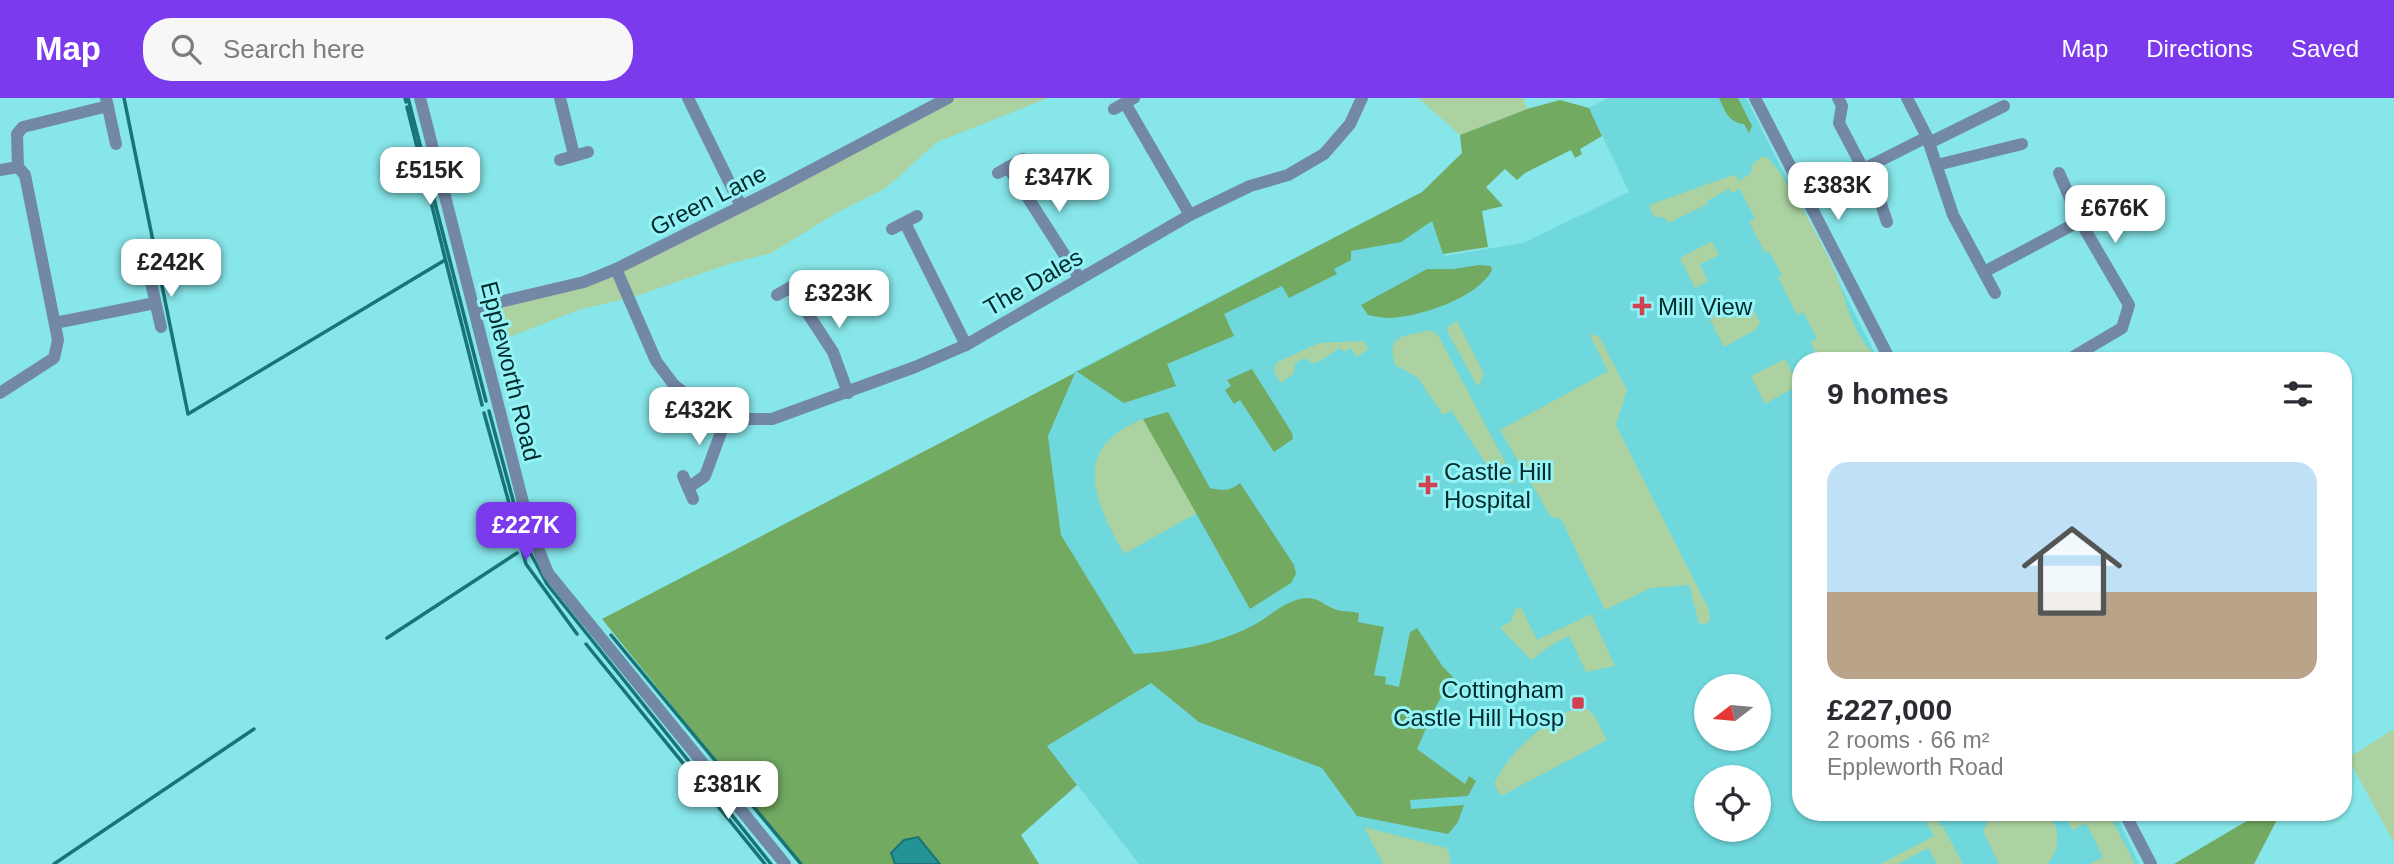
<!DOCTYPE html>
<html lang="en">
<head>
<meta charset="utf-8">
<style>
  :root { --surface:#fff; --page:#f7f7f7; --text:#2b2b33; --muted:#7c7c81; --accent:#7c3aed }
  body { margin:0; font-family:Arial,sans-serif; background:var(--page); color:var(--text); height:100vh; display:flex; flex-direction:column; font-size:26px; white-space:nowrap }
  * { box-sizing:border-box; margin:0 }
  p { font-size:23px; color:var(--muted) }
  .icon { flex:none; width:38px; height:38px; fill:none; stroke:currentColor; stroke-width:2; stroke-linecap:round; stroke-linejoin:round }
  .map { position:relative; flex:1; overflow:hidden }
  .side { position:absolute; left:1792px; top:254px; width:560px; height:469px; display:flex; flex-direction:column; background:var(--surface); border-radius:28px; box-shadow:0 2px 5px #0004 }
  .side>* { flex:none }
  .needle { width:46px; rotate:254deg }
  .buttons { position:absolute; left:1694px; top:576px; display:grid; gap:14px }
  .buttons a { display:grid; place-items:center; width:77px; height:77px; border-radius:50%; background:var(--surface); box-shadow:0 2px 5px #0004; font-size:35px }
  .price { position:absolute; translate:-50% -60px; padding:0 16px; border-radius:14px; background:#fff; color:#222; font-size:23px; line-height:46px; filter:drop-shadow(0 2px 4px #0008) }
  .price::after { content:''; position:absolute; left:50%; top:42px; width:21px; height:16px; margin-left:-10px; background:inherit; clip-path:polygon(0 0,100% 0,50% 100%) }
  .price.current { background:var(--accent); color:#fff }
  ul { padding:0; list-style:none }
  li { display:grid; align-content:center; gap:14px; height:371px; padding:0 35px }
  li span { display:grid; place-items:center; height:217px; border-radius:21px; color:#555 }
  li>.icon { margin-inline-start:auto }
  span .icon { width:126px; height:126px; fill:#fffc; stroke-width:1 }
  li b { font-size:30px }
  h2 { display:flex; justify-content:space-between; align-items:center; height:84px; padding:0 35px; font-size:30px }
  header { display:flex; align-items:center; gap:42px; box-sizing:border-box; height:98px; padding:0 35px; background:var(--accent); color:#fff }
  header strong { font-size:33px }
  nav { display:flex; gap:38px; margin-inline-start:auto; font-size:24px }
  .search { width:490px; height:63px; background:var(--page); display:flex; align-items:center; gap:18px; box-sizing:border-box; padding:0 24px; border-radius:28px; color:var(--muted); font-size:26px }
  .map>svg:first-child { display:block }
</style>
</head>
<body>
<header>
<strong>Map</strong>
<div class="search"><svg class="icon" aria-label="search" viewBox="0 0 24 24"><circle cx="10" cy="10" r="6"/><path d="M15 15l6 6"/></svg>Search here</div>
<nav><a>Map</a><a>Directions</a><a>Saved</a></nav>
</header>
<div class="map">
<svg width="2394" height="766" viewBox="0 0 2394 766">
  <rect width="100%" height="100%" fill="#87e6e9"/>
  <path fill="#6ed8dc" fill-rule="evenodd" d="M 1608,0 L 1746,0 L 1878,262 L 1801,262 L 1801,714 L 2115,714 L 2139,766 L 1139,766 L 1047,648 L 1151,585 L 1061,437 L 1048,338 L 1076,273 L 1422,94 L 1444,158 L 1523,145 L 1629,94 L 1589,10 ZM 1706,588 L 1759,588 L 1759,640 L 1706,640 ZM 1706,679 L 1759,679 L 1759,732 L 1706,732 Z"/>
  <g fill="#acd2a1">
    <path d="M 948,0 L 1048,0 L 937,44 L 886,90 L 838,114 L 771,155 L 726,167 L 630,200 L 581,211 L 499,243 L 494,205 L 584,184 Z"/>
    <path d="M 1418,0 L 1523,0 L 1527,11 L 1460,37 Z"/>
    <path d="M 1761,59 L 1767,59 C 1786,77 1826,151 1836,176 C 1850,213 1850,232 1879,262 L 1820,262 L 1810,244 L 1817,240 L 1803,214 L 1797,217 L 1778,179 L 1782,177 L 1769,153 L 1765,155 L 1749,124 L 1755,121 L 1740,91 L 1732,95 L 1729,91 L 1707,103 L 1708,106 L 1668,125 L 1665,120 L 1653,118 L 1649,107 L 1733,77 L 1737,78 L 1739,83 L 1751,75 L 1752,67 Z"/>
    <path d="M 1712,143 L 1719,157 L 1700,166 L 1708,183 L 1695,190 L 1680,160 Z"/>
    <path d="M 1737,204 L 1752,208 L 1760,225 L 1755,232 L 1724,249 L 1710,222 L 1717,213 L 1727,216 Z"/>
    <path d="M 1457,223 L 1484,276 L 1478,289 L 1447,233 L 1449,228 Z"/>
    <path d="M 1430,232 L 1438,237 L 1515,383 L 1510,386 L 1494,378 L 1451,312 L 1443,317 L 1418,280 L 1395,267 L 1392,253 L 1394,244 L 1401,239 Z"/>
    <path d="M 1589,236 L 1599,238 L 1627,292 L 1616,327 L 1709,512 L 1710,522 L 1705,526 L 1699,526 L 1689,487 L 1651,490 L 1605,512 L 1561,421 L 1551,419 L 1500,332 L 1608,273 Z"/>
    <path d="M 1364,243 L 1368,251 L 1357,259 L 1350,250 L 1344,254 L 1340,250 L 1316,265 L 1311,265 L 1305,260 L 1295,265 L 1294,275 L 1281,285 C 1277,278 1271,272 1277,264 L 1319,245 Z"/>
    <path d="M 1785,261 L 1799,287 L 1765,306 L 1751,278 Z"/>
    <path d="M 1143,321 L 1197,415 L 1124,456 C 1094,402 1069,351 1143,321 Z"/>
    <path d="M 1521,509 L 1537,542 L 1591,516 L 1615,568 L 1586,574 L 1569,538 L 1550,548 L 1531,562 L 1500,530 L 1513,522 L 1511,518 L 1515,516 L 1514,512 Z"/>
    <path d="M 1585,608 L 1595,619 L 1607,642 L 1501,698 L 1494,686 C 1507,655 1552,615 1585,608 Z"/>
    <path d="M 2394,631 L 2394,745 L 2348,660 Z"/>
    <path d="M 1921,714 L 1933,714 L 1940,728 L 1942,727 L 1963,766 L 1937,766 L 1928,750 L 1898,766 L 1880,766 L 1934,738 Z"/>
    <path d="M 1993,714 L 2048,714 C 2060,731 2061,750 2047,766 L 1999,766 L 1983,733 Z"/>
    <path d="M 2082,714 L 2108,714 L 2135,766 L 2090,766 L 2103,759 L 2086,725 L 2072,732 L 2068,723 Z"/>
    <path d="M 1364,729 L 1446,750 L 1449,754 L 1450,766 L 1383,766 Z"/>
  </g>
  <g fill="#72aa62">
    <path d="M 1719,0 L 1738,0 L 1752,28 L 1749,35 L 1744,26 C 1729,25 1725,13 1719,0 Z"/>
    <path d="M 1560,2 L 1589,10 L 1602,38 L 1580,51 L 1582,56 L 1575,60 L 1571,52 L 1525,75 L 1517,82 L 1505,71 L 1486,89 L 1503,108 L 1482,113 L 1488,149 L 1443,156 L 1432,123 L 1401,144 L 1351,153 L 1351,162 L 1334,171 L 1337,176 L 1289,200 L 1282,188 L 1224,216 L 1234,238 L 1167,266 L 1176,288 L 1124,305 L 1076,273 L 1048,338 L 1061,437 L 1134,556 C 1173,554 1214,547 1250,529 C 1269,520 1285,501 1307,500 C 1320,500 1326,509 1337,512 C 1344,514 1352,513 1359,515 L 1358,524 L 1384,529 L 1374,577 L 1386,579 L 1385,586 L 1399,589 L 1410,534 L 1417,530 L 1443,569 L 1453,579 L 1435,610 L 1417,651 L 1465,686 L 1469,678 L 1476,683 L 1468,698 L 1410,702 L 1411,711 L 1464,707 L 1458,724 L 1448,736 L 1357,718 L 1322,670 L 1199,624 L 1151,585 L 1047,648 L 1077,687 L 1021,737 L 1039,766 L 800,766 L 602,521 L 1422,94 L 1462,55 L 1460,37 L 1527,11 Z"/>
    <path d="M 1479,167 L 1491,168 L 1492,172 C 1478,200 1419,219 1390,220 C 1382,220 1375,218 1368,217 L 1361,207 L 1427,171 L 1454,171 Z"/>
    <path d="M 1252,271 L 1292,335 L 1293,341 L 1274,354 L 1240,302 L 1234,306 L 1225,292 L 1231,288 L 1227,282 Z"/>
    <path d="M 1168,314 L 1210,390 C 1223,393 1230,393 1240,385 L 1294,467 L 1296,476 L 1291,485 L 1250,511 L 1143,321 Z"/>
    <path d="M 2262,714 L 2281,714 L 2254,766 L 2174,766 Z"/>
  </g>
  <path fill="#249397" stroke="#197477" stroke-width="2" d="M 918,739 L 940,766 L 895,766 L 891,755 L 904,742 Z"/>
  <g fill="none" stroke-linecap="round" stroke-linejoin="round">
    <g stroke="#197477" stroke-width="3.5">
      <path d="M 124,0 L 188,316 L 445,162"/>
      <path d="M 405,0 L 406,4"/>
      <path d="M 408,0 L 486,303"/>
      <path d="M 407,9 L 482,307"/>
      <path d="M 489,313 L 524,443 L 547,486 L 771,766"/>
      <path d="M 484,315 L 526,466 L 577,536"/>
      <path d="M 611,537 L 801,766"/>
      <path d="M 387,540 L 517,455"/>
      <path d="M 586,546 L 765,766"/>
      <path d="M 54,766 L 254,631"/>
    </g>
    <g stroke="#7388a7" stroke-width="12">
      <path d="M 106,0 L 116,46"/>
      <path d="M 420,0 L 529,428 L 548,475 L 785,766"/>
      <path d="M 560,0 L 574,57"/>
      <path d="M 688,0 L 741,108"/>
      <path d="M 1755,0 L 1890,262"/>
      <path d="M 1838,0 L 1842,8 L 1839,25 L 1880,103 L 1887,124"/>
      <path d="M 1907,0 L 1927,39"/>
      <path d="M 1125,5 L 1190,117"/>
      <path d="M 1114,11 L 1134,0"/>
      <path d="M 1929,45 L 2004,8"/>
      <path d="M 560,62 L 588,54"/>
      <path d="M 1937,67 L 2022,46"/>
      <path d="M 18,69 L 17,36 L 23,29 L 108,8"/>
      <path d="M 1008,69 L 1080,181"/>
      <path d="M 0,72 L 18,69"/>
      <path d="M 998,75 L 1023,61"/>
      <path d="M 2059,75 L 2080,123"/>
      <path d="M 1806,100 L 1927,39 L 1953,117 L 1995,195"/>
      <path d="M 905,125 L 966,247"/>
      <path d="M 892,131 L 917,118"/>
      <path d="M 616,171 L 656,263 L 674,287 L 699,306 L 726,321 L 772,321 L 915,269 L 966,247 L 1190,117 L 1250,88 L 1288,77 L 1324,56 L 1350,26 L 1362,0"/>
      <path d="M 1984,174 L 2080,123 L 2129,207 L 2122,230 L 2068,262"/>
      <path d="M 150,180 L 161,229"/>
      <path d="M 791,190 L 833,254 L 848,295"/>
      <path d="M 777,197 L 803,182"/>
      <path d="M 474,210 L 584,184 L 616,171 L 772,93 L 948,0"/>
      <path d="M 55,225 L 155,205"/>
      <path d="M 2026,260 L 2027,262"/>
      <path d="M 0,295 L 54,260 L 58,242 L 25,77 L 18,69"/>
      <path d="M 683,378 L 693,401"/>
      <path d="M 688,390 L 705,378 L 726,321"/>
      <path d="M 2124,714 L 2151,766"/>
    </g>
  </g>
  <g fill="#d14150" stroke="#95f3f6" stroke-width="2.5">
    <path d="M1638.5 197.5h7v7h7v7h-7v7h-7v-7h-7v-7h7z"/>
    <path d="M1424.5 376.5h7v7h7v7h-7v7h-7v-7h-7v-7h7z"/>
    <rect x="1571" y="598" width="14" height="14" rx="3.5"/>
  </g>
  <g text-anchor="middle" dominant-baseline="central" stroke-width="6" stroke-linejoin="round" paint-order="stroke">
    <g font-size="24" fill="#002b2d" stroke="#95f3f6">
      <text transform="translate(708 102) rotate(-27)">Green Lane</text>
      <text transform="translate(1033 184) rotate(-30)">The Dales</text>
      <text transform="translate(511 273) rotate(76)">Eppleworth Road</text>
    </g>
    <g font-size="24" fill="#002b2d" stroke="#95f3f6" text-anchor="start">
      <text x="1658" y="208">Mill View</text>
      <text x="1444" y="373">Castle Hill<tspan x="1444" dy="28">Hospital</tspan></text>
      <text x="1564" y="591" text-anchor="end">Cottingham<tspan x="1564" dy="28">Castle Hill Hosp</tspan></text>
    </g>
  </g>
</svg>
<div class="buttons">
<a><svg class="needle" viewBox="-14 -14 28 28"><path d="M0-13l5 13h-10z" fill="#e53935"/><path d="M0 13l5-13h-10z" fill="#7c7c81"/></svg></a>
<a><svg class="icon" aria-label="locate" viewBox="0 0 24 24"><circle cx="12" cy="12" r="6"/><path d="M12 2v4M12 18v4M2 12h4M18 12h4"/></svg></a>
</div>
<b class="price" style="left:430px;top:109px">£515K</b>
<b class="price" style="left:1059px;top:116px">£347K</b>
<b class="price" style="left:1838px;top:124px">£383K</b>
<b class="price" style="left:2115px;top:147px">£676K</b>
<b class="price" style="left:171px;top:201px">£242K</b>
<b class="price" style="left:839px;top:232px">£323K</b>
<b class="price" style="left:699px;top:349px">£432K</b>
<b class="price current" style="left:526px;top:464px">£227K</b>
<b class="price" style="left:728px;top:723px">£381K</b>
<section class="side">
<h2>9 homes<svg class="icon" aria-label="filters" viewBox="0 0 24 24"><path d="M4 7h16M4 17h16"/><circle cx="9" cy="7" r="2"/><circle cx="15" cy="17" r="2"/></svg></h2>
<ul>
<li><span style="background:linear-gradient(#bfe0f5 60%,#b9a48a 0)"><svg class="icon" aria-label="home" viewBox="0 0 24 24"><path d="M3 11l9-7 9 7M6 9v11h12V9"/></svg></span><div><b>£227,000</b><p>2 rooms · 66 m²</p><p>Eppleworth Road</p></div></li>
</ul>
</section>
</div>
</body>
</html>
